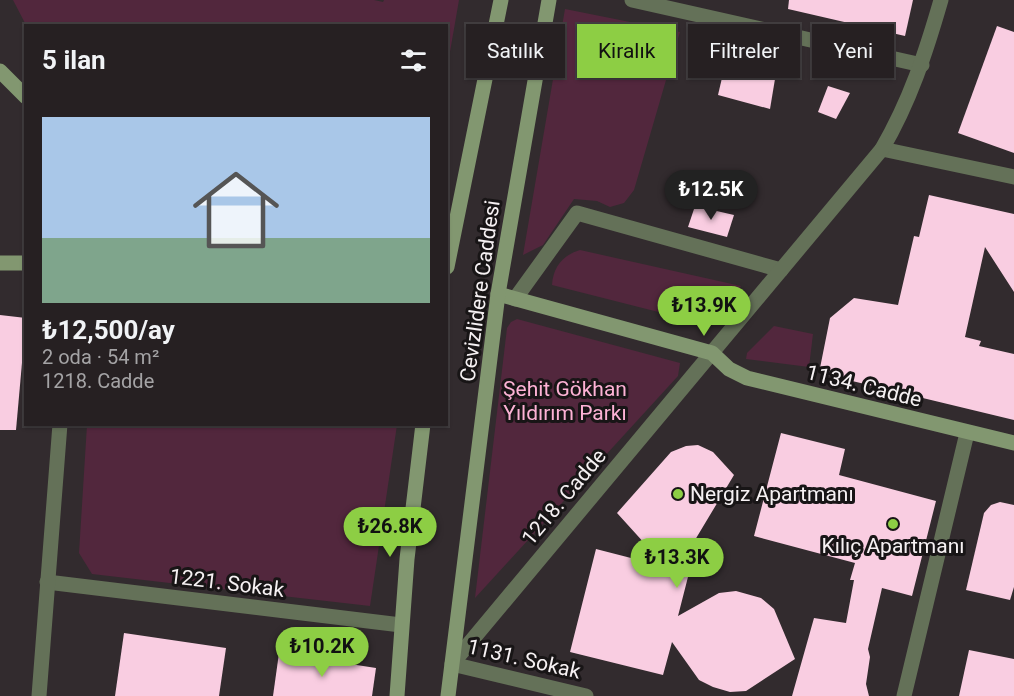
<!DOCTYPE html>
<html lang="tr">
<head>
<meta charset="utf-8">
<style>
  :root { --surface:#262022; --page:#2e282a; --text:#f1f3f6; --muted:#a4a3a5; --line:#423e40; --accent:#8dce44 }
  body { margin:0; font-family:Roboto,sans-serif; background:var(--page); color:var(--text); height:100vh; display:flex; flex-direction:column; font-size:22px; white-space:nowrap }
  * { box-sizing:border-box; margin:0 }
  p { font-size:20px; color:var(--muted) }
  .icon { flex:none; width:33px; height:33px; fill:none; stroke:currentColor; stroke-width:2; stroke-linecap:round; stroke-linejoin:round }
  .map { position:relative; flex:1; overflow:hidden }
  .panel { position:absolute; left:24px; top:24px; width:424px; height:402px; display:flex; flex-direction:column; background:var(--surface); border-radius:0px; box-shadow:0 2px 4px #0004,0 0 0 2px var(--line) }
  .panel>* { flex:none }
  .guide { position:absolute; left:466px; top:24px; width:458px; height:54px; display:flex; gap:12px }
  .price { position:absolute; translate:-50% -51px; padding:0 14px; border-radius:21px; background:var(--accent); color:#111; font-size:20px; line-height:39px; filter:drop-shadow(0 2px 3px #0008) }
  .price::after { content:''; position:absolute; left:50%; top:36px; width:18px; height:14px; margin-left:-9px; background:inherit; clip-path:polygon(0 0,100% 0,50% 100%) }
  .price.active { background:#222; color:#fff }
  ul { padding:0; list-style:none }
  li { display:grid; align-content:center; gap:12px; height:318px; padding:0 18px }
  li+li { border-top:2px solid var(--line) }
  li span { display:grid; place-items:center; height:186px; border-radius:0px; color:#555 }
  li>.icon { margin-inline-start:auto }
  span .icon { width:108px; height:108px; fill:#fffc; stroke-width:1 }
  li b { font-size:26px }
  h2 { display:flex; justify-content:space-between; align-items:center; height:72px; padding:0 18px; font-size:26px }
  .chip { padding:0 21px; border-radius:0px; background:var(--surface); box-shadow:0 2px 4px #0004,0 0 0 2px var(--line); font-size:21px; line-height:54px }
  .chip.active { background:var(--accent); color:#111 }
  .map>svg:first-child { display:block }
</style>
</head>
<body>
<div class="map">
<svg width="1014" height="696" viewBox="0 0 1014 696">
  <rect width="100%" height="100%" fill="#322b2e"/>
  <g fill="#52273d">
    <path d="M 13,0 L 374,0 L 383,2 L 384,0 L 459,0 L 447,69 L 447,26 L 26,25 Z"/>
    <path d="M 565,9 L 680,32 L 634,190 L 624,203 L 610,207 L 597,201 L 574,199 L 543,245 L 523,255 Z"/>
    <path d="M 580,250 L 741,286 L 734,296 L 706,321 L 686,319 L 552,285 C 553,267 563,255 580,250 Z"/>
    <path d="M 517,319 L 680,363 L 678,376 L 475,598 L 507,328 L 511,322 Z"/>
    <path d="M 774,326 L 813,334 L 809,367 L 746,359 L 747,353 Z"/>
    <path d="M 87,425 L 397,425 L 370,606 L 92,574 L 79,553 Z"/>
  </g>
  <g fill="#f9cde1">
    <path d="M 789,0 L 913,0 L 905,36 L 788,9 Z"/>
    <path d="M 997,26 L 1014,32 L 1014,153 L 958,133 Z"/>
    <path d="M 725,65 L 775,79 L 770,109 L 718,95 Z"/>
    <path d="M 828,86 L 850,93 L 836,119 L 818,112 Z"/>
    <path d="M 929,195 L 1014,214 L 1014,292 L 985,247 L 965,337 L 981,341 L 979,346 L 1014,354 L 1014,420 L 819,373 L 830,318 L 854,298 L 898,305 L 914,236 L 919,237 Z"/>
    <path d="M 695,206 L 734,215 L 727,237 L 688,227 Z"/>
    <path d="M 0,315 L 26,318 L 16,430 L 0,430 Z"/>
    <path d="M 781,433 L 845,449 L 839,475 L 936,501 L 912,596 L 882,588 L 868,649 L 870,657 L 866,684 L 869,696 L 792,696 L 814,618 L 846,623 L 854,580 L 850,580 L 855,563 L 754,536 Z"/>
    <path d="M 698,445 L 713,452 L 734,475 L 677,570 L 689,573 L 678,616 L 719,593 L 736,591 L 761,598 L 774,609 L 795,659 L 746,691 L 730,692 L 713,687 L 699,680 L 672,642 L 663,675 L 570,652 L 596,549 L 666,567 L 617,513 L 671,452 L 686,446 Z"/>
    <path d="M 1000,502 L 1014,505 L 1014,587 L 1010,600 L 966,590 L 984,513 L 991,505 Z"/>
    <path d="M 124,633 L 226,648 L 219,696 L 115,696 Z"/>
    <path d="M 969,650 L 1014,659 L 1014,696 L 959,696 Z"/>
    <path d="M 279,653 L 376,668 L 372,696 L 273,696 Z"/>
  </g>
  <g fill="none" stroke-linecap="round" stroke-linejoin="round">
    <g stroke="#647158" stroke-width="15">
      <path d="M 632,0 L 922,65"/>
      <path d="M 882,149 L 1014,177"/>
      <path d="M 515,299 L 577,213 L 781,270"/>
      <path d="M 47,582 L 401,625"/>
      <path d="M 39,696 L 60,424"/>
      <path d="M 586,696 L 452,664 L 882,149 C 910,101 926,52 941,0"/>
      <path d="M 904,696 L 967,433"/>
    </g>
    <g stroke="#829770" stroke-width="15">
      <path d="M 0,71 L 26,97"/>
      <path d="M 0,263 L 26,263"/>
      <path d="M 447,267 L 501,0"/>
      <path d="M 498,294 L 712,353 L 729,369 L 747,378 L 1014,443"/>
      <path d="M 397,696 L 407,559 L 423,424"/>
      <path d="M 448,696 L 498,294 L 549,0"/>
    </g>
  </g>
  <g fill="#8dce44" stroke="#181516" stroke-width="2">
    <circle cx="678" cy="494" r="6"/>
    <circle cx="893" cy="524" r="6"/>
  </g>
  <g text-anchor="middle" dominant-baseline="central" stroke-width="6" stroke-linejoin="round" paint-order="stroke">
    <g font-size="21" fill="#f6f1f3" stroke="#181516">
      <text transform="translate(480 291) rotate(-82)">Cevizlidere Caddesi</text>
      <text transform="translate(864 386) rotate(14)">1134. Cadde</text>
      <text transform="translate(564 497) rotate(-50)">1218. Cadde</text>
      <text transform="translate(227 583) rotate(7)">1221. Sokak</text>
      <text transform="translate(524 659) rotate(13)">1131. Sokak</text>
    </g>
    <g font-size="21" fill="#fdb2d5" stroke="#181516">
      <text x="565" y="389">Şehit Gökhan<tspan x="565" dy="24">Yıldırım Parkı</tspan></text>
    </g>
    <g font-size="21" fill="#f6f1f3" stroke="#181516" text-anchor="start">
      <text x="690" y="494">Nergiz Apartmanı</text>
      <text x="893" y="546" text-anchor="middle">Kılıç Apartmanı</text>
    </g>
  </g>
</svg>
<b class="price active" style="left:711px;top:221px">₺12.5K</b>
<b class="price" style="left:704px;top:337px">₺13.9K</b>
<b class="price" style="left:390px;top:558px">₺26.8K</b>
<b class="price" style="left:677px;top:589px">₺13.3K</b>
<b class="price" style="left:322px;top:678px">₺10.2K</b>
<div class="guide">
<a class="chip">Satılık</a>
<a class="chip active">Kiralık</a>
<a class="chip">Filtreler</a>
<a class="chip">Yeni</a>
</div>
<section class="panel">
<h2>5 ilan<svg class="icon" aria-label="filters" viewBox="0 0 24 24"><path d="M4 7h16M4 17h16"/><circle cx="9" cy="7" r="2"/><circle cx="15" cy="17" r="2"/></svg></h2>
<ul>
<li><span style="background:linear-gradient(#a9c7e8 65%,#7fa58c 0)"><svg class="icon" aria-label="home" viewBox="0 0 24 24"><path d="M3 11l9-7 9 7M6 9v11h12V9"/></svg></span><div><b>₺12,500/ay</b><p>2 oda · 54 m²</p><p>1218. Cadde</p></div></li>
</ul>
</section>
</div>
</body>
</html>
